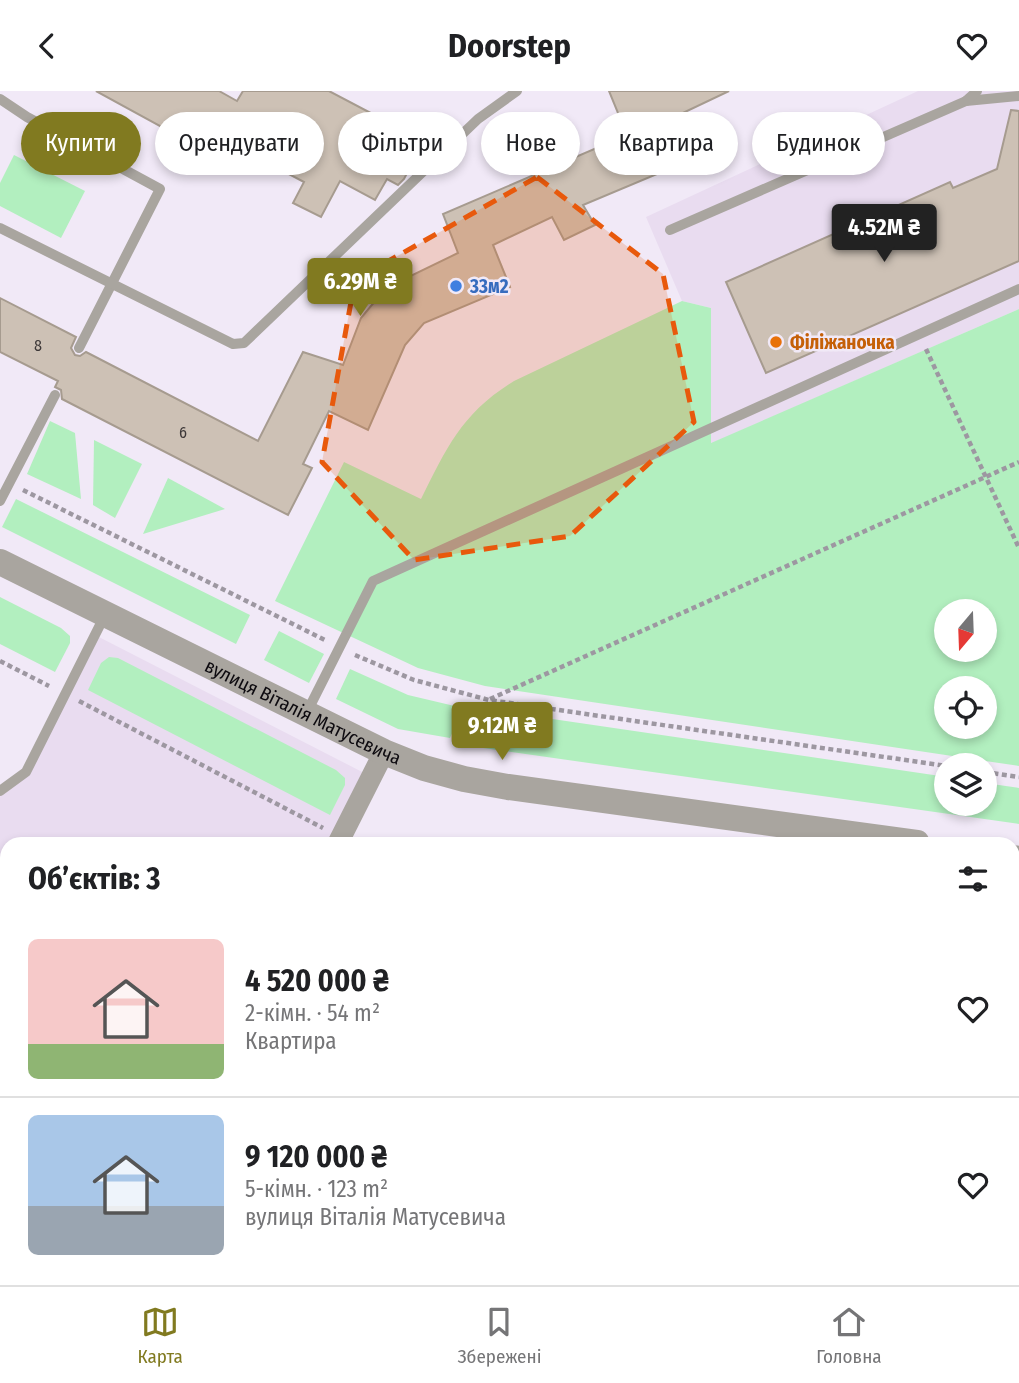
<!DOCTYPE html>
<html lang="uk">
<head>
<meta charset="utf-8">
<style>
  :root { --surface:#fff; --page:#f6f6f6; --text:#202124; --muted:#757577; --line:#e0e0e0; --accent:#817a20 }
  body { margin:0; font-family:"Fira Sans Condensed",sans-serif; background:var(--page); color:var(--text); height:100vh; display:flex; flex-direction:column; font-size:26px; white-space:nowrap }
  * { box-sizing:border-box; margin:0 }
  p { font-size:23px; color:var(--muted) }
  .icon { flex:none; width:38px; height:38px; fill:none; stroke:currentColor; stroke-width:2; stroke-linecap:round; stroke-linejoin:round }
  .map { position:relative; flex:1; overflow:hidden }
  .details { position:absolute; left:0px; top:746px; width:1020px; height:450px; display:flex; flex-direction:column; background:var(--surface); border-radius:21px 21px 0 0; box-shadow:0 4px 10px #0003 }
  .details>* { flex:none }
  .banner { position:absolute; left:21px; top:21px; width:978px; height:63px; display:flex; gap:14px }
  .needle { width:46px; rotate:199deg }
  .tools { position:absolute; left:934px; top:508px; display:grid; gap:14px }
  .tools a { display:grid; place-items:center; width:63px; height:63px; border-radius:50%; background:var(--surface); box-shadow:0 4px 10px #0003; font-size:35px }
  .price { position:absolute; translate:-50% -60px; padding:0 16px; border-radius:7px; background:var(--accent); color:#fff; font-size:23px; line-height:46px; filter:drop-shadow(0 2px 4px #0008) }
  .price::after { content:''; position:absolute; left:50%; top:42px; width:21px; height:16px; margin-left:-10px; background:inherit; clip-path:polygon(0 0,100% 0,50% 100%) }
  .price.on { background:#222; color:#fff }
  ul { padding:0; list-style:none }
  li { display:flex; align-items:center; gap:21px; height:175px; padding:0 28px }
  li+li { border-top:2px solid var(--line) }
  li span { display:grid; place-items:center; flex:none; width:196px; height:140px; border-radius:10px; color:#555 }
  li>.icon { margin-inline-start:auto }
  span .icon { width:84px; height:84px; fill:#fffc; stroke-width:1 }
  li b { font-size:30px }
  h2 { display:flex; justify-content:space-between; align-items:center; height:84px; padding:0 28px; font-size:30px }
  .chip { padding:0 24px; border-radius:32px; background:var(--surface); box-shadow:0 4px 10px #0003; font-size:24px; line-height:63px }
  .chip.on { background:var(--accent); color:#fff }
  header { display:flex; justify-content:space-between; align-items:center; height:91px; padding:0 28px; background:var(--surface); font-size:32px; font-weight:700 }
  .tab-bar { display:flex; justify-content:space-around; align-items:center; height:98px; border-top:2px solid var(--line); background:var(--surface); font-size:19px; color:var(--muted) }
  .tab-bar a { display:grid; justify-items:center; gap:4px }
  .tab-bar .on { color:var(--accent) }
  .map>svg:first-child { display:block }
</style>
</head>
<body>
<header><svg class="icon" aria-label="back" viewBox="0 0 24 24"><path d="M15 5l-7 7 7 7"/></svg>Doorstep<svg class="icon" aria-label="heart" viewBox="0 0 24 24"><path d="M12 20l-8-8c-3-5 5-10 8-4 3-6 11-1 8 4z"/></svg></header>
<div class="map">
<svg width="1019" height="1194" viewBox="0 0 1019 1194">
  <rect width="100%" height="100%" fill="#f1e9f7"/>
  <g fill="#e9dcf0">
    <path d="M 918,0 L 1019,0 L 1019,218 L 710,353 L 711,217 L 682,210 L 646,126 Z"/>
    <path d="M 95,544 L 372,686 L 338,752 L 7,752 L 7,1188 L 118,1188 L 115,1194 L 0,1194 L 0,700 L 26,681 Z"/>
  </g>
  <g fill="#b2efbf" fill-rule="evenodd">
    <path d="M 14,64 L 85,100 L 61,147 L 0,115 L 0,92 Z"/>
    <path d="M 682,210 L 711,217 L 711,352 L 1019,218 L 1019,675 L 485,595 L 418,577 L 275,510 L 344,371 L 421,408 C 447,356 462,322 514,290 ZM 947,520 L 985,520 L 985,558 L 947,558 ZM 947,597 L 985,597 L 985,635 L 947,635 Z"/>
    <path d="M 50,330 L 75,342 L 81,408 L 27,383 Z"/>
    <path d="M 94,349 L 142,373 L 115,427 L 93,414 Z"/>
    <path d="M 168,387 L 225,418 L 143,443 Z"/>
    <path d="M 16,408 L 250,524 L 236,553 L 2,436 Z"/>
    <path d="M 0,506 L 61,537 L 70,545 L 70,552 L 55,581 L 0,553 Z"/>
    <path d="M 279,540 L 324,563 L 309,592 L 264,569 Z"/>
    <path d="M 109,566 L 118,567 L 336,679 L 345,687 L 345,694 L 330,724 L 88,599 L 101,572 Z"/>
    <path d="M 350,578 L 408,604 L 463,617 L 450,647 L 398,638 L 336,608 Z"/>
    <path d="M 478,617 L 947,686 L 947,712 L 985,712 L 985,692 L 1019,697 L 1019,733 L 462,654 Z"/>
    <path d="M 1013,767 L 1019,768 L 1019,1194 L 769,1194 L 758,1188 L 1013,1188 Z"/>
    <path d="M 188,1188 L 293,1188 L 290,1193 L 185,1194 Z"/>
    <path d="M 340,1188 L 441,1188 L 438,1194 L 338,1194 Z"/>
  </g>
  <g fill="#cdc1b5" stroke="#a69b8f" stroke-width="2">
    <path d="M 96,0 L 219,0 L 237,10 L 243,0 L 329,0 L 424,50 L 404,88 L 398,94 L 387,88 L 375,109 L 340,90 L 321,126 L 293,112 L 304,91 L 209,41 L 200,57 Z"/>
    <path d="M 609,0 L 729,0 L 668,29 L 688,70 L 583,114 L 595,134 L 564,149 L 552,126 L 493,154 L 510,196 L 424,232 L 405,254 L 368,339 L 329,320 L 303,373 L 312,377 L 288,424 L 62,308 L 61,299 L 55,296 L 58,290 L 0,261 L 0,207 L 76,246 L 71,257 L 75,264 L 80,265 L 86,261 L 258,350 L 303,261 L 343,274 L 361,227 L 376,209 L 398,191 L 458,162 L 443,123 L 627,44 Z"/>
    <path d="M 1011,19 L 1019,20 L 1019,170 L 766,282 L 726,191 L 950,91 L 953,97 L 997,78 Z"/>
  </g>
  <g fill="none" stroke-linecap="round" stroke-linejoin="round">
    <g stroke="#9d97a1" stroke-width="4.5" stroke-dasharray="5 3.5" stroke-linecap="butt">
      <path d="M 926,258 L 1019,457"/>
      <path d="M 23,399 L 325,549"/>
      <path d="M 355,564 L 414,589 L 489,609 L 947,675"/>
      <path d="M 0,570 L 49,595"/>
      <path d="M 490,608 L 1019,371"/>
      <path d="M 79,610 L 323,737"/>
      <path d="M 985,681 L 1019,686"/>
      <path d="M 583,749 L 590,752"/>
      <path d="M 1013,887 L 1019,887"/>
      <path d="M 1013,1074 L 1019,1074"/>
      <path d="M 1013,1102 L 1019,1090"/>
      <path d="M 175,1194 L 178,1188"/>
      <path d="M 314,1194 L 317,1188"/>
      <path d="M 447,1194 L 450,1188"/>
      <path d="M 831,1194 L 834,1188"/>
      <path d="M 968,1194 L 971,1188"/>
    </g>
    <g stroke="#a9a59f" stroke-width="10">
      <path d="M 0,8 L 27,26 L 160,98 L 79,257"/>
      <path d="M 966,10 L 1019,5"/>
      <path d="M 0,137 L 233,253 L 244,252 L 478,28 L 517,0"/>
      <path d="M 670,139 L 966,10 L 977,0"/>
      <path d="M 0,410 L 55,304"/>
      <path d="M 306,623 L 373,490 L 1019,198"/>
      <path d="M 0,700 L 26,681 L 105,524"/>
      <path d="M 85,1188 L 98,1194"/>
    </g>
    <g stroke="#a9a59f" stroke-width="21">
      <path d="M 338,752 L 384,661"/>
      <path d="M 758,1188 L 769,1194"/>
      <path d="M 115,1194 L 118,1188"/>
    </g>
    <g stroke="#a9a59f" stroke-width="26">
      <path id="s1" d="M 0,471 L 384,661 L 424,677 L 464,688 L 508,696 L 917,752"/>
      <path d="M 1013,767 L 1019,768"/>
    </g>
  </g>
  <path fill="#e8590c" fill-opacity="0.2" stroke="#e8590c" stroke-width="5" stroke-dasharray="14 9" stroke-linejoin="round" d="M 537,86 L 663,183 L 694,331 L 570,445 L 414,469 L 322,371 L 355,189 Z"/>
  <circle fill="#3f7fe0" stroke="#f1e9f7" stroke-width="2.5" cx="456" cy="195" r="7"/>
  <circle fill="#e8710a" stroke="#f1e9f7" stroke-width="2.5" cx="776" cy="251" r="7"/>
  <g text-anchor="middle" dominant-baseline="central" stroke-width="5" stroke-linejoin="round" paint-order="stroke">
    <g font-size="16" fill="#3d3838">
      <text x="38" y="254">8</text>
      <text x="183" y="341">6</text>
    </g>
    <g font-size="19" font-weight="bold" fill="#366cbe" stroke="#f1e9f7" text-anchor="start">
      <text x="470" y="195">33м2</text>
    </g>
    <g font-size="19" font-weight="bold" fill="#c56008" stroke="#f1e9f7" text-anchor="start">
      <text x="790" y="251">Філіжаночка</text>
    </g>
    <g font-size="19" fill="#0d0a0f" stroke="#f1e9f7">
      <text stroke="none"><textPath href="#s1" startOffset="338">вулиця Віталія Матусевича</textPath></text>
    </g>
  </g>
</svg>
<div class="tools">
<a><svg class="needle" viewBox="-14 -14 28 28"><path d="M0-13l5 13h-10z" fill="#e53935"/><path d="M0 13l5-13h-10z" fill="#757577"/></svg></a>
<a><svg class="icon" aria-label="locate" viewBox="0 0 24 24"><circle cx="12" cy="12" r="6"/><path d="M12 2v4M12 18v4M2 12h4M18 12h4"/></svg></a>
<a><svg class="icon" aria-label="layers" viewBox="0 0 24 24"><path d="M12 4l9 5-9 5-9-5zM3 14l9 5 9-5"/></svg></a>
</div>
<b class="price on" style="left:884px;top:173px">4.52M ₴</b>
<b class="price" style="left:360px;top:227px">6.29M ₴</b>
<b class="price" style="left:502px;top:671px">9.12M ₴</b>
<div class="banner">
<a class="chip on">Купити</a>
<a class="chip">Орендувати</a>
<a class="chip">Фільтри</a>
<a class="chip">Нове</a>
<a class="chip">Квартира</a>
<a class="chip">Будинок</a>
</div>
<section class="details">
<h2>Об’єктів: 3<svg class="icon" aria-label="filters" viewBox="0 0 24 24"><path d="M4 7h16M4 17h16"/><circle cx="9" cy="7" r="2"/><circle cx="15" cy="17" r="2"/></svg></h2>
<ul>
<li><span style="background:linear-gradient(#f6c9c9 75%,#8fb573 0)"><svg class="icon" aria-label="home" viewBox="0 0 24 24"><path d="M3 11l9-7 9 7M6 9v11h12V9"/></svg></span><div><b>4 520 000 ₴</b><p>2-кімн. · 54 m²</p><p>Квартира</p></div><svg class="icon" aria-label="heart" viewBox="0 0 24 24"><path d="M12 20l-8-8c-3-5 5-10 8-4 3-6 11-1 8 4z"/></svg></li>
<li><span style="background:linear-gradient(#a9c7e8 65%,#9aa5b1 0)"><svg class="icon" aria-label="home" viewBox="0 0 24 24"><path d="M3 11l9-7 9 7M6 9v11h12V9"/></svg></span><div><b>9 120 000 ₴</b><p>5-кімн. · 123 m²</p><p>вулиця Віталія Матусевича</p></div><svg class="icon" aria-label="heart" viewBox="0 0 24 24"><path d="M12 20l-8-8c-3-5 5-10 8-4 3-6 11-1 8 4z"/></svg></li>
</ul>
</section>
</div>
<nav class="tab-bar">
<a class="on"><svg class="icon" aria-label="map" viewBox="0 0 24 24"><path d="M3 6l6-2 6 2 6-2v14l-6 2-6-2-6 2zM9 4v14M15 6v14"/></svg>Карта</a>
<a><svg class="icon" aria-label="saved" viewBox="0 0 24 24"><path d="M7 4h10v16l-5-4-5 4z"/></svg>Збережені</a>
<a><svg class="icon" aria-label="home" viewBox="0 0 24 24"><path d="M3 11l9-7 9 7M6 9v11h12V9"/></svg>Головна</a>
</nav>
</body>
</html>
